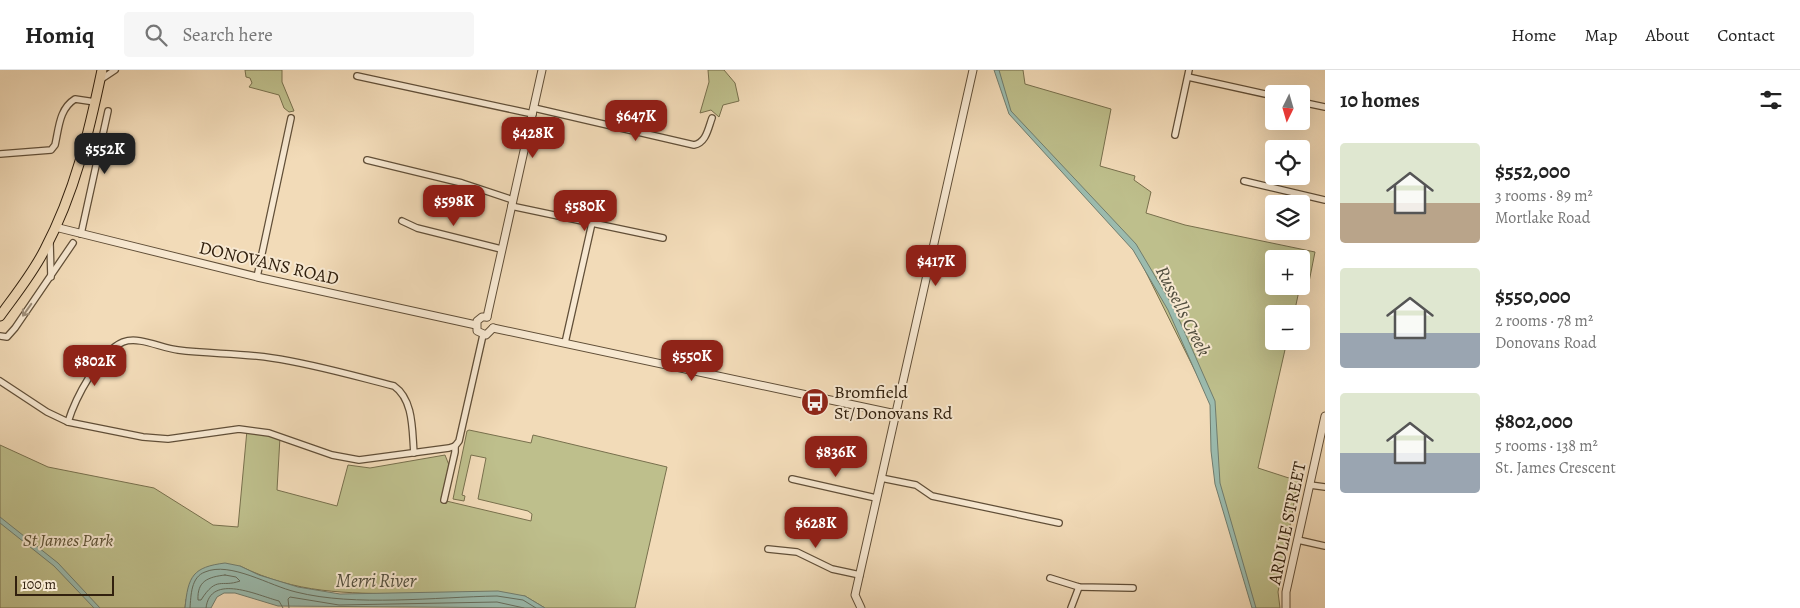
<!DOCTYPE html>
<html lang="en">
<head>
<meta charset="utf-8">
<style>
  :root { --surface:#fff; --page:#f6f6f6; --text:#222; --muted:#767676; --line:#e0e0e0; --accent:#8f2418 }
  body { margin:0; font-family:Alegreya,serif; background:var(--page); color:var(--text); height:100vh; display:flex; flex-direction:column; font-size:19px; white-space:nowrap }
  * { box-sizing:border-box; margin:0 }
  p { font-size:16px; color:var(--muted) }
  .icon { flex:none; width:28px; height:28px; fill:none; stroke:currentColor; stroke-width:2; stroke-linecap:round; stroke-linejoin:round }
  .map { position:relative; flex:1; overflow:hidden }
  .side { display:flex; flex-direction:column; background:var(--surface); width:475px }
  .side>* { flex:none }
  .needle { width:32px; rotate:185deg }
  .controls { position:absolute; left:1265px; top:15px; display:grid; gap:10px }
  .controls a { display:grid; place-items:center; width:45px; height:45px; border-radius:5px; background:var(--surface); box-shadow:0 5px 20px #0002; font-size:25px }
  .scale { position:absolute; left:15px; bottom:12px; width:99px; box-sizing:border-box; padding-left:5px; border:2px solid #31200e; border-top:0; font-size:14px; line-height:18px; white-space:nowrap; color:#31200e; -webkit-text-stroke:4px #f7e8d1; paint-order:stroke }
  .price { position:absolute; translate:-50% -42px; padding:0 11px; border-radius:10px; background:var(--accent); color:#fff; font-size:16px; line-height:32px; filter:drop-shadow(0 1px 2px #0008) }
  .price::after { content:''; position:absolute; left:50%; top:30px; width:15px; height:11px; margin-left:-8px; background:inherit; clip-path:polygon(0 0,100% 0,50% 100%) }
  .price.active { background:#222; color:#fff }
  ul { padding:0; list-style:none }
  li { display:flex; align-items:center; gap:15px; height:125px; padding:0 15px }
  li span { display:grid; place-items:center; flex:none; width:140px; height:100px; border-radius:5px; color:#555 }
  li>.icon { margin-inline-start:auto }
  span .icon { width:60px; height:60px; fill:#fffc; stroke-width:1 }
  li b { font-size:21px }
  h2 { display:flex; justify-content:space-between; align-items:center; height:60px; padding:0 15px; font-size:21px }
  header { display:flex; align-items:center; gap:30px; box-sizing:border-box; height:70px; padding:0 25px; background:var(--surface); border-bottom:1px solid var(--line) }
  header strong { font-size:24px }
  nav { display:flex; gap:28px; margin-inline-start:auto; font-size:18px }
  .search { width:350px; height:45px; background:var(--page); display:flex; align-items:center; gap:12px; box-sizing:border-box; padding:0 18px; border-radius:5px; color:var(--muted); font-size:19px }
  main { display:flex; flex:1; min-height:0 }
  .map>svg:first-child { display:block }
</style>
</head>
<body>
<header>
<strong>Homiq</strong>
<div class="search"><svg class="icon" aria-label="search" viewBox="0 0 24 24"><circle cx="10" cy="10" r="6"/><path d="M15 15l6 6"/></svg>Search here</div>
<nav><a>Home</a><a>Map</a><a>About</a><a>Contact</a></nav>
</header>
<main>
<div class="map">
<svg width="1325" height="538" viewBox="0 0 1325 538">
  <rect width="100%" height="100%" fill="#f2dbb8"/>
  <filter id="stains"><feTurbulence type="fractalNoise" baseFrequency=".004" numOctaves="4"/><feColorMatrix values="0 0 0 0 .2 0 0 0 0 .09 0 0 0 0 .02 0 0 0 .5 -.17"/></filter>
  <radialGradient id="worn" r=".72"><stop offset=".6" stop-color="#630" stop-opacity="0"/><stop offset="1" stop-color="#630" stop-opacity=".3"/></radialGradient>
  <g fill="#bebf8c" stroke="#78704d">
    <path d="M 245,0 L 282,0 L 282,12 L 294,41 L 289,42 L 284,38 L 279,25 L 249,17 L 252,13 L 250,8 L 246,7 Z"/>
    <path d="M 708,0 L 724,0 L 735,13 L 739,31 L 723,35 L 719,47 L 711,40 L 700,43 L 709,12 Z"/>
    <path d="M 997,0 L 1023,0 L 1025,14 L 1111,39 L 1100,96 L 1135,106 L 1134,110 L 1151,122 L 1146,143 L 1185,155 L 1315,182 L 1308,217 L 1301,216 L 1301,189 L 1274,189 L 1274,216 L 1300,216 L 1294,244 L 1274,244 L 1274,271 L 1287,271 L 1258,398 L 1298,411 L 1278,522 L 1280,538 L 1255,538 L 1217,413 L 1212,335 L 1134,178 L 1010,43 Z"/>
    <path d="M 247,360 L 280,367 L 277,420 L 337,436 L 348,395 L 370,398 L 445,385 L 449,395 L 442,430 L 531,451 L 532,444 L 528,441 L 478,429 L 486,388 L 471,385 L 462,425 L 465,426 L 464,431 L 453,429 L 467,361 L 469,360 L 531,373 L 533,365 L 667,397 L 635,538 L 545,538 L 525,526 C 486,525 446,525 407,524 C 345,523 297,524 240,496 L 186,529 L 185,538 L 0,538 L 0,375 L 48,397 L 154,418 L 213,455 L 238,457 Z"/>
  </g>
  <g fill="#9bbbae" stroke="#717d6e">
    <path d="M 994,0 L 999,0 L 1011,41 L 1136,174 L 1174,238 L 1215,331 L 1220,413 L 1256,538 L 1252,538 L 1215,414 L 1211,381 L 1210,335 L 1168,240 L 1133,180 L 1009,44 Z"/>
    <path d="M 0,447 L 58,493 L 100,538 L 94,538 L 54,496 L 0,453 Z"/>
    <path d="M 225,493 L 240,496 L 259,505 L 298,517 L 340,524 L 498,521 L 525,526 L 545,538 L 278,536 L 235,523 L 224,523 L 217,527 L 211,538 L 185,538 C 188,506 193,497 225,493 Z"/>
  </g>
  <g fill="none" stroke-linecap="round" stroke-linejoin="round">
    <g stroke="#666e5e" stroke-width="1">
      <path d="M 225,505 L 236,507 L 240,511 C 221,518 217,505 201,530 L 198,530 C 197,511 208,507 225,505 Z"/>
      <path d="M 190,538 C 191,525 191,507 205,502 C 230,491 270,516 296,522 C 355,537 436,527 497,526 L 523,530 L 536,538"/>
      <path d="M 206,538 C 210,502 259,526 279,531 L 283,538"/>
      <path d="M 289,538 L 288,529 L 290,527 L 339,535 L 497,532 L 524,538"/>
    </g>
    <g stroke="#614f38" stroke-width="8">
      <g id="minor">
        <path d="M 357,6 L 533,44"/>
        <path d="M 1188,7 L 1274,26"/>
        <path d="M 100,10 L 115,0"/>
        <path d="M 1301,32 L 1325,37"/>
        <path d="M 534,38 L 694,75 C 706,73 708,59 712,48"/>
        <path d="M 1175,65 L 1189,0"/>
        <path d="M 0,84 L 51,80 L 55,75 C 59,58 59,39 75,29 L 95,32"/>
        <path d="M 367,90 L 462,113 L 513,130"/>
        <path d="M 1244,111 L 1325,130"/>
        <path d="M 511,136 L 663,168"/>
        <path d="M 402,151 L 417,158 L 501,179"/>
        <path d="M 81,164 L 108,41"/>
        <path d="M 50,172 L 51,207"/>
        <path d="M 257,207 L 291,48"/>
        <path d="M 0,266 L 7,267 L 15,258 L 73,173"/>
        <path d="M 565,273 L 592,153"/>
        <path d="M 0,311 L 47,342 L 68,352 L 143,367 L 168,369 L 239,359 L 269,363 L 332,385 L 359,390 L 449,378 L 455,376 L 459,371 L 483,265"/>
        <path d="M 68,352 C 75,329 99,282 123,272 C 139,266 161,278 178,280 C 209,284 241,283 272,288 C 314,294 354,306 394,316 C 414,330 412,361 414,383"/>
        <path d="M 881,408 L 916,415 L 932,426 L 1059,453"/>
        <path d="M 792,409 L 876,428"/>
        <path d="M 1310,415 L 1325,417"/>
        <path d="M 444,430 L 455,382 L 455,376"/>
        <path d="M 1298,470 L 1325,476"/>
        <path d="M 768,479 L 797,482 L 832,499 L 860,505"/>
        <path d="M 1050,508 L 1079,517 L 1133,518"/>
        <path d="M 1071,538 L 1079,517"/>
      </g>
    </g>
    <g stroke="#614f38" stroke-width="9">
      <g id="tertiary">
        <path d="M 55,157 L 257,207 L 476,255"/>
        <path d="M 487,247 L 542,0"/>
        <path d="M 487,247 L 482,247 L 477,251 L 477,261 L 486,265 L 493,258"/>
        <path d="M 493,258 L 896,344"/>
        <path d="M 861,538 L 855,525 L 973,0"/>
        <path d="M 1286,538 L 1286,522 L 1325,346"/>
      </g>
    </g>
    <g stroke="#31200e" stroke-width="11">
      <path id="primary" d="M 0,246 C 16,224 33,203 45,179 C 75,122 89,62 102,0"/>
    </g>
    <use href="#minor" stroke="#f7e8d1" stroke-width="5.5"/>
    <use href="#tertiary" stroke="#f7e8d1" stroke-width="7"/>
    <use href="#primary" stroke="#f2dbb8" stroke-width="9"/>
  </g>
  <defs><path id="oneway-shaft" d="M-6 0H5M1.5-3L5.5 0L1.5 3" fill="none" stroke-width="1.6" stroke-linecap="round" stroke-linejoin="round" transform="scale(1.25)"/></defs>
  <use stroke="#9e8e79" href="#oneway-shaft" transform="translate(27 240) rotate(125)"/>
  <defs>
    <g id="bus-disc" transform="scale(1.4375)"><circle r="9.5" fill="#8f2418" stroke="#f7e8d1"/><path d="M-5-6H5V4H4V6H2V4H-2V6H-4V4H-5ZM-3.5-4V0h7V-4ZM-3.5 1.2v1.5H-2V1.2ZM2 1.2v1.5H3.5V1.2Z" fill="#fff"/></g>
  </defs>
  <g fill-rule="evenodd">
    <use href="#bus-disc" x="815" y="332"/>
  </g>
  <g text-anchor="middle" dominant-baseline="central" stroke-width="4" stroke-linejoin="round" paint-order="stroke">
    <g font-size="18" fill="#31200e" stroke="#f7e8d1">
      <text transform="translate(269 193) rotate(13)">DONOVANS ROAD</text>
      <text transform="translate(1287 453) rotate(-78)">ARDLIE STREET</text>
    </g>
    <g font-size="18" fill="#31200e" stroke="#f7e8d1" text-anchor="start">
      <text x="834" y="322">Bromfield<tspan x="834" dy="21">St/Donovans Rd</tspan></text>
    </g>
    <g font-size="18" font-style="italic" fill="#5b5034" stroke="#f7e8d1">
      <text x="68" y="470">St James Park</text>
    </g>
    <g font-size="19" font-style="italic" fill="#514e3e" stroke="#f7e8d1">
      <text transform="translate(1183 241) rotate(63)">Russells Creek</text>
      <text x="376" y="511">Merri River</text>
    </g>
  </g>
  <rect width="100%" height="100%" filter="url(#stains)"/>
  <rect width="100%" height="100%" fill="url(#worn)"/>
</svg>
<div class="controls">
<a><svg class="needle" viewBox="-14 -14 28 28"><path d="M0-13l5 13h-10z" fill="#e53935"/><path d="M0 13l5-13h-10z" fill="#767676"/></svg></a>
<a><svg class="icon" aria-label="locate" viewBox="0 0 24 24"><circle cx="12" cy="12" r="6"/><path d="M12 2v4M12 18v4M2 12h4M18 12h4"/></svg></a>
<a><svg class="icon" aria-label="layers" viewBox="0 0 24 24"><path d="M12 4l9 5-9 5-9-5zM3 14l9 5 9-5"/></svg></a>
<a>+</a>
<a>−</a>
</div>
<div class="scale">100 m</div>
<b class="price" style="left:636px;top:72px">$647K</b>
<b class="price" style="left:533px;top:89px">$428K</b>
<b class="price active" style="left:105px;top:105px">$552K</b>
<b class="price" style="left:454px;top:157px">$598K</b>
<b class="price" style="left:585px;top:162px">$580K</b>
<b class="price" style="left:936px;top:217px">$417K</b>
<b class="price" style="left:692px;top:312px">$550K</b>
<b class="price" style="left:95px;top:317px">$802K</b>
<b class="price" style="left:836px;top:408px">$836K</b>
<b class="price" style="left:816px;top:479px">$628K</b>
</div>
<section class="side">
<h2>10 homes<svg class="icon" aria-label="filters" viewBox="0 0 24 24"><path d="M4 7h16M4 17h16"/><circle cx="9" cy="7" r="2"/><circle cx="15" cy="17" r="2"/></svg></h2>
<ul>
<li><span style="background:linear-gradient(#dfe7d0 60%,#b9a48a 0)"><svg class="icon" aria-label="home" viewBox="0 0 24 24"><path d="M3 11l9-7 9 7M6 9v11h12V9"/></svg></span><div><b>$552,000</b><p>3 rooms · 89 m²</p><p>Mortlake Road</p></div></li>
<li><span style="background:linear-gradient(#dfe7d0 65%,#9aa5b1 0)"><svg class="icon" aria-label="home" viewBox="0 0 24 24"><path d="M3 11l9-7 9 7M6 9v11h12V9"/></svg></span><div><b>$550,000</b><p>2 rooms · 78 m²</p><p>Donovans Road</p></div></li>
<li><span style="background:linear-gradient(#dfe7d0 60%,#9aa5b1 0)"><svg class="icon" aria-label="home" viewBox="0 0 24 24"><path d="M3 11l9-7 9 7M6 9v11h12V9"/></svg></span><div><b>$802,000</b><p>5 rooms · 138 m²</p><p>St. James Crescent</p></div></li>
</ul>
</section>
</main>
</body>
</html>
